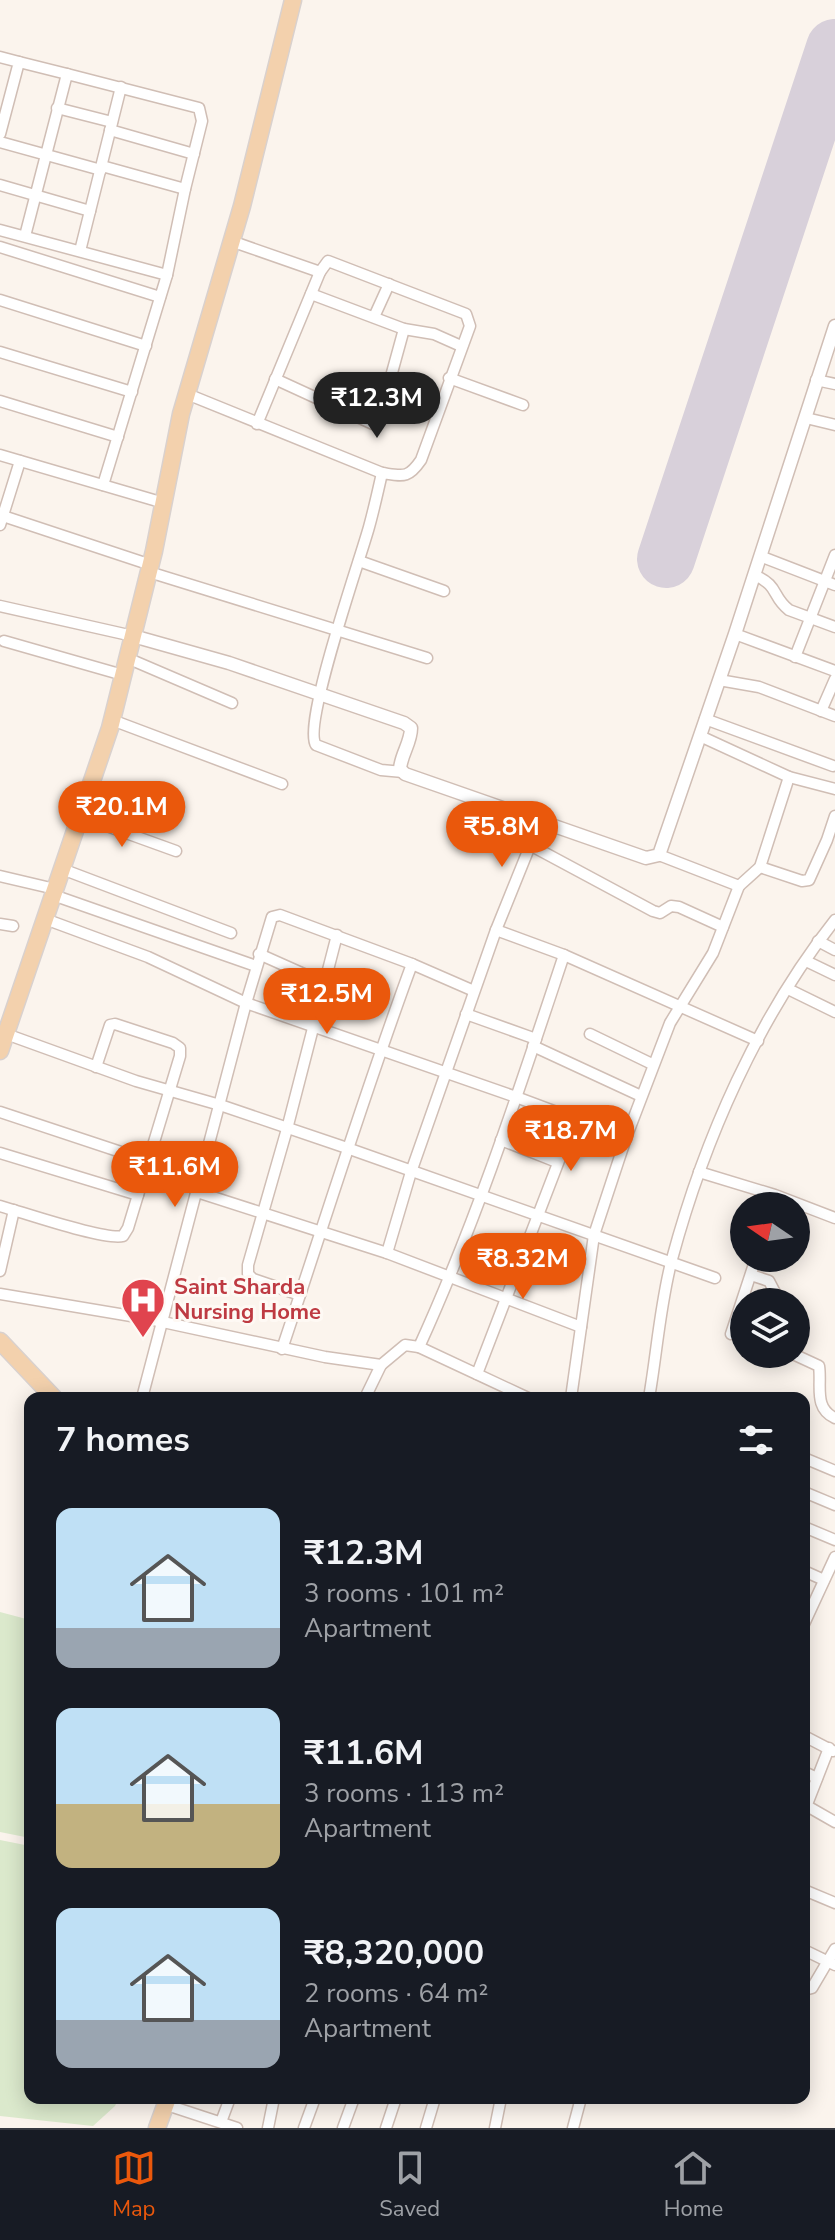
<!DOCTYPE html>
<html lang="en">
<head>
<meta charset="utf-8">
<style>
  :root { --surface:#171b24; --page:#20242c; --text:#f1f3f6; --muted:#9ea1a6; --line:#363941; --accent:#ea580c }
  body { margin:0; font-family:"Nunito Sans",sans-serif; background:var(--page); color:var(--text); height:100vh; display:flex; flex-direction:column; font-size:30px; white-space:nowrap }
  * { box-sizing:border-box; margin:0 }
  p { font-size:26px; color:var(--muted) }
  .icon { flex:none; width:44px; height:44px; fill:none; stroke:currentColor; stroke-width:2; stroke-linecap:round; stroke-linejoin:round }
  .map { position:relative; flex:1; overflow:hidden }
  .panel { position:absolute; left:24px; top:1392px; width:786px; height:712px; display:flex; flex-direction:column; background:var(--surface); border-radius:16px; box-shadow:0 4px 20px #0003 }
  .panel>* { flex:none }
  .needle { width:52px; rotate:283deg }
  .fabs { position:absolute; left:730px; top:1192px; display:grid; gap:16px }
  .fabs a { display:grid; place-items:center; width:80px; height:80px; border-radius:50%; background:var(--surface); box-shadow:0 4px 20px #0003; font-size:40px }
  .price { position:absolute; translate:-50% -68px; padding:0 18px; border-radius:28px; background:var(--accent); color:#fff; font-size:26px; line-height:52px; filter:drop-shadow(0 2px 4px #0008) }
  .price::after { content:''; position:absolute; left:50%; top:48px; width:24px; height:18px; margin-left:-12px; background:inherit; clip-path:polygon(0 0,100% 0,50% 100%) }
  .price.on { background:#222; color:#fff }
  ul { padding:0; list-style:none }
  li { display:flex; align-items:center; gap:24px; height:200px; padding:0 32px }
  li span { display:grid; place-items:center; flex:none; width:224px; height:160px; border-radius:16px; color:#555 }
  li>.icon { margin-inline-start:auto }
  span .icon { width:96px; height:96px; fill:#fffc; stroke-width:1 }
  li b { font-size:34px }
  h2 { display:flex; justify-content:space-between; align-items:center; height:96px; padding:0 32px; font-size:34px }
  .tabs { display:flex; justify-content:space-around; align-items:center; height:112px; border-top:2px solid var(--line); background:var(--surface); font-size:22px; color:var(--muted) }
  .tabs a { display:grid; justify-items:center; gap:4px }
  .tabs .on { color:var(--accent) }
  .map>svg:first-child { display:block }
</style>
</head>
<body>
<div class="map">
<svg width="835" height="2128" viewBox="0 0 835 2128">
  <rect width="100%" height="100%" fill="#fbf4ed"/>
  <g fill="#dbe9cc">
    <path d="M 0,1612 L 30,1620 L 30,1838 L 0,1832 Z"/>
    <path d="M 0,1840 L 30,1846 L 30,2098 L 119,2098 L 115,2106 L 93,2126 L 0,2116 Z"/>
  </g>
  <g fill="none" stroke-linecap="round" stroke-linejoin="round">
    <path stroke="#d8d0da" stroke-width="58" d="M 666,559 L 835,48"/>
    <g stroke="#d0beb5" stroke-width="13">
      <g id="minor">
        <path d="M 0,57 L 19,62 L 0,134"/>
        <path d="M 19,62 L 67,74"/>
        <path d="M 57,108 L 112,122"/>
        <path d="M 110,130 L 194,154"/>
        <path d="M 0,142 L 101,170"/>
        <path d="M 102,166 L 185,189"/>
        <path d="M 0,185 L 90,211"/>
        <path d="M 0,230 L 167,275 L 103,485"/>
        <path d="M 25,236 L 67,74 L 199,108 L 202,121 L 185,189 L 167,275"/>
        <path d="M 231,241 L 320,272"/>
        <path d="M 0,247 L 160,297"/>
        <path d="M 80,251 L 121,87"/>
        <path d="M 311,294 L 404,329 L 434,334 L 461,346"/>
        <path d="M 0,300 L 146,346"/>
        <path d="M 374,317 L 389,284"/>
        <path d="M 0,352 L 132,392"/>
        <path d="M 449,378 L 523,405"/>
        <path d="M 275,379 L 373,424 L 379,420 L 404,329"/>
        <path d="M 816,380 L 835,384"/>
        <path d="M 187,394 L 382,473"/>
        <path d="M 0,401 L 118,437"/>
        <path d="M 806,418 L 835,425"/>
        <path d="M 257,424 L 320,272 L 328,261 L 466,314 L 470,326 L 421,460 C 408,479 403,476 382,473 C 378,491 374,509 369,527 C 360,560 302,725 316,745 L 381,770 L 403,772"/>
        <path d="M 0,455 L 164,503"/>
        <path d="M 3,516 L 151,565"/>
        <path d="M 0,525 L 20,461"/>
        <path d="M 760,556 L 835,585"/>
        <path d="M 359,561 L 444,591"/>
        <path d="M 149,572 L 427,658"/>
        <path d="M 754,575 C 780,586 771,596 789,610 L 835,627"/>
        <path d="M 0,606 L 133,636"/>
        <path d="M 735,634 L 835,671"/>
        <path d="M 4,641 L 123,675"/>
        <path d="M 795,657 L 835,555"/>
        <path d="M 127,658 L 232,703"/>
        <path d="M 719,680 L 759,687 L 835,716"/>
        <path d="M 821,711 L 835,679"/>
        <path d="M 705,719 L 833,766"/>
        <path d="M 112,720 L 282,784"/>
        <path d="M 700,736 L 789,777 L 835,789"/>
        <path d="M 79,816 L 176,851"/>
        <path d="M 530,845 L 653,911 L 660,913 L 671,906 L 679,907 L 723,927"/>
        <path d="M 659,855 L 739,886 L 760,867 L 789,777"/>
        <path d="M 760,867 L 802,881 L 809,880 L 827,840 L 835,816"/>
        <path d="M 62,869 L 231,933"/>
        <path d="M 0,876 L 55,889"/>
        <path d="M 53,895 L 256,966"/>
        <path d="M 45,919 L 148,957 L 246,1003 L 516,1097 L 626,1138 L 594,1235 L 571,1398"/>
        <path d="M 0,924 L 13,926"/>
        <path d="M 496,930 L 540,821"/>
        <path d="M 818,941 L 835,950"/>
        <path d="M 259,954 L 324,983"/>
        <path d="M 806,961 L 835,975"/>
        <path d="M 788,989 L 835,1012"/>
        <path d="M 466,1014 L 536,1039"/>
        <path d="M 6,1034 L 136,1081 L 220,1105 L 347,1148 L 715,1278"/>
        <path d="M 590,1034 L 652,1064"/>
        <path d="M 533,1046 L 641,1096"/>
        <path d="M 0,1112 L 148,1161"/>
        <path d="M 626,1138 L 670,1023 L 713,953 L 739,886"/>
        <path d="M 501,1140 L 557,1162"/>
        <path d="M 0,1153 L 138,1195"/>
        <path d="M 699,1172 L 775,1195 L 835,1218"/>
        <path d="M 197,1192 L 387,1253 L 581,1327"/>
        <path d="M 0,1206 C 22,1212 105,1241 123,1236 L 128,1228 L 180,1056 L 180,1048 L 173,1043 L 115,1024 L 110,1025 L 96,1067"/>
        <path d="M 387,1253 L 411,1172 L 496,930 L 564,955 L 758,1041"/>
        <path d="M 0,1271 L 14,1210"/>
        <path d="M 751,1275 L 769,1281 L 780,1302"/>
        <path d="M 0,1294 L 149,1319 L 325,1357 L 381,1365 L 405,1345 L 419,1347 C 477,1220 520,1087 564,955"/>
        <path d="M 300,1295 L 253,1279 L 248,1274 L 248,1265 L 287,1129 L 337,935"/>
        <path d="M 731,1334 L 756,1258"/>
        <path d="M 419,1347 L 528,1398"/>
        <path d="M 282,1349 C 325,1221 365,1091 412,964"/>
        <path d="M 793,1354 L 819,1366 C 822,1385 813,1408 835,1418"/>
        <path d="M 477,1374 L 575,1119"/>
        <path d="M 142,1398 L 246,1003 L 272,917 L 280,915 L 412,964 L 474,991"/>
        <path d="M 365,1398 L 381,1365"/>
        <path d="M 649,1398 C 657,1352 660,1304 672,1259 C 704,1140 758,1017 835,920"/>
        <path d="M 804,1458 L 835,1471"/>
        <path d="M 804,1492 L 835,1505"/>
        <path d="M 804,1527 L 835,1540"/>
        <path d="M 804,1571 L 824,1580"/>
        <path d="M 804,1624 L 835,1557"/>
        <path d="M 804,1736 L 833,1751"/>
        <path d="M 804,1772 L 817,1778"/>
        <path d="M 807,1806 L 835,1822"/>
        <path d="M 804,1812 L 829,1748"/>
        <path d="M 804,1890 L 835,1903"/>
        <path d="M 804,1950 L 835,1965"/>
        <path d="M 804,1990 L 812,1988 L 835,1949"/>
        <path d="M 167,2105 L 237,2128"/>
        <path d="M 221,2122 L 230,2098"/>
        <path d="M 268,2128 L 274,2098"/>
        <path d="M 304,2128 L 315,2098"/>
        <path d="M 343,2128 L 354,2098"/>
        <path d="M 386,2128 L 396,2098"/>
        <path d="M 426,2128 L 435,2098"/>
        <path d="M 495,2128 L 501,2098"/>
        <path d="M 573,2128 L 581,2098"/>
      </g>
    </g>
    <g stroke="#d0beb5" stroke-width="15">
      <path id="tertiary" d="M 133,636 L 229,663 L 404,723 L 411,728 C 411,743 401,754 400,769 L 405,774 L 646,858 L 659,855 L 735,634 L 835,326"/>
    </g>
    <g stroke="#d9d1ce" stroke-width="19">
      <g id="primary">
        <path d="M 0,1051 L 110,728 L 154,551 L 181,414 L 242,206 L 293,0"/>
        <path d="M 0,1341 L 54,1398"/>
        <path d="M 157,2128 L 168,2098"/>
      </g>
    </g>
    <use href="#minor" stroke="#fff" stroke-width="10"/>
    <use href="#tertiary" stroke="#fff" stroke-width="12"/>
    <use href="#primary" stroke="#f3d1ad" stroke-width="16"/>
  </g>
  <defs>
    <g id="hospital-pin" transform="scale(2.3)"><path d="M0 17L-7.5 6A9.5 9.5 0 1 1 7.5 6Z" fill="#e0444e" stroke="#fef9f4"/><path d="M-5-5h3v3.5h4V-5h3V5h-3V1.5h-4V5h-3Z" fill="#fff"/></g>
  </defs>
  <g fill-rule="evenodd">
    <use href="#hospital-pin" x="143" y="1300"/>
  </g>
  <g text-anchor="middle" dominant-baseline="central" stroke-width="6" stroke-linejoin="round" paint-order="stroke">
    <g font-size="22" font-weight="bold" fill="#be3a42" stroke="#fef9f4" text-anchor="start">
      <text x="174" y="1287">Saint Sharda<tspan x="174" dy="25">Nursing Home</tspan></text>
    </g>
  </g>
</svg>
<div class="fabs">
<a><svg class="needle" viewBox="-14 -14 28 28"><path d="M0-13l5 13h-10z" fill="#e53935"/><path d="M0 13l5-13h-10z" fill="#9ea1a6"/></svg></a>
<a><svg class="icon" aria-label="layers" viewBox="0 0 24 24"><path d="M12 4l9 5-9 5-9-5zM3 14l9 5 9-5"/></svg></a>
</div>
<b class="price on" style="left:377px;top:440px">₹12.3M</b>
<b class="price" style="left:122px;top:849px">₹20.1M</b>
<b class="price" style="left:502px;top:869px">₹5.8M</b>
<b class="price" style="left:327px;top:1036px">₹12.5M</b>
<b class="price" style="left:571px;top:1173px">₹18.7M</b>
<b class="price" style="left:175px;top:1209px">₹11.6M</b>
<b class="price" style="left:523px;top:1301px">₹8.32M</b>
<section class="panel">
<h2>7 homes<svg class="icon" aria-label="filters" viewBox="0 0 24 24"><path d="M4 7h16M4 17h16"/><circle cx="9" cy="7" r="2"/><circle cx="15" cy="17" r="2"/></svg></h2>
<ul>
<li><span style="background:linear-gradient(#bfe0f5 75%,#9aa5b1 0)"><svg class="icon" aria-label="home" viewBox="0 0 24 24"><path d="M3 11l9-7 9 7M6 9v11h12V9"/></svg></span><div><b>₹12.3M</b><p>3 rooms · 101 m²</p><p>Apartment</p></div></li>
<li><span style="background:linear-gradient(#bfe0f5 60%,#c2b280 0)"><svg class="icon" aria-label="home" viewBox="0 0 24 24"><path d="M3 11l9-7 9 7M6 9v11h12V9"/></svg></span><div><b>₹11.6M</b><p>3 rooms · 113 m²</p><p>Apartment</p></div></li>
<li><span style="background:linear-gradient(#bfe0f5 70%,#9aa5b1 0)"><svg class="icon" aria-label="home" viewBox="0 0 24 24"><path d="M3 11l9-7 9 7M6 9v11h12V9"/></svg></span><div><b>₹8,320,000</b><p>2 rooms · 64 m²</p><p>Apartment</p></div></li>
</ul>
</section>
</div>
<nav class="tabs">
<a class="on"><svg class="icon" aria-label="map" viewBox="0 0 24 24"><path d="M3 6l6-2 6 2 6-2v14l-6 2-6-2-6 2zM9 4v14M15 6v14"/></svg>Map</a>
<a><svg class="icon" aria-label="saved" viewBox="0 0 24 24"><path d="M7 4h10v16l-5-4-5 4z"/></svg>Saved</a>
<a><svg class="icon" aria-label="home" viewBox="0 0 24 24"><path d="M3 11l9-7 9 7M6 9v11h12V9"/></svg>Home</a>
</nav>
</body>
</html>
